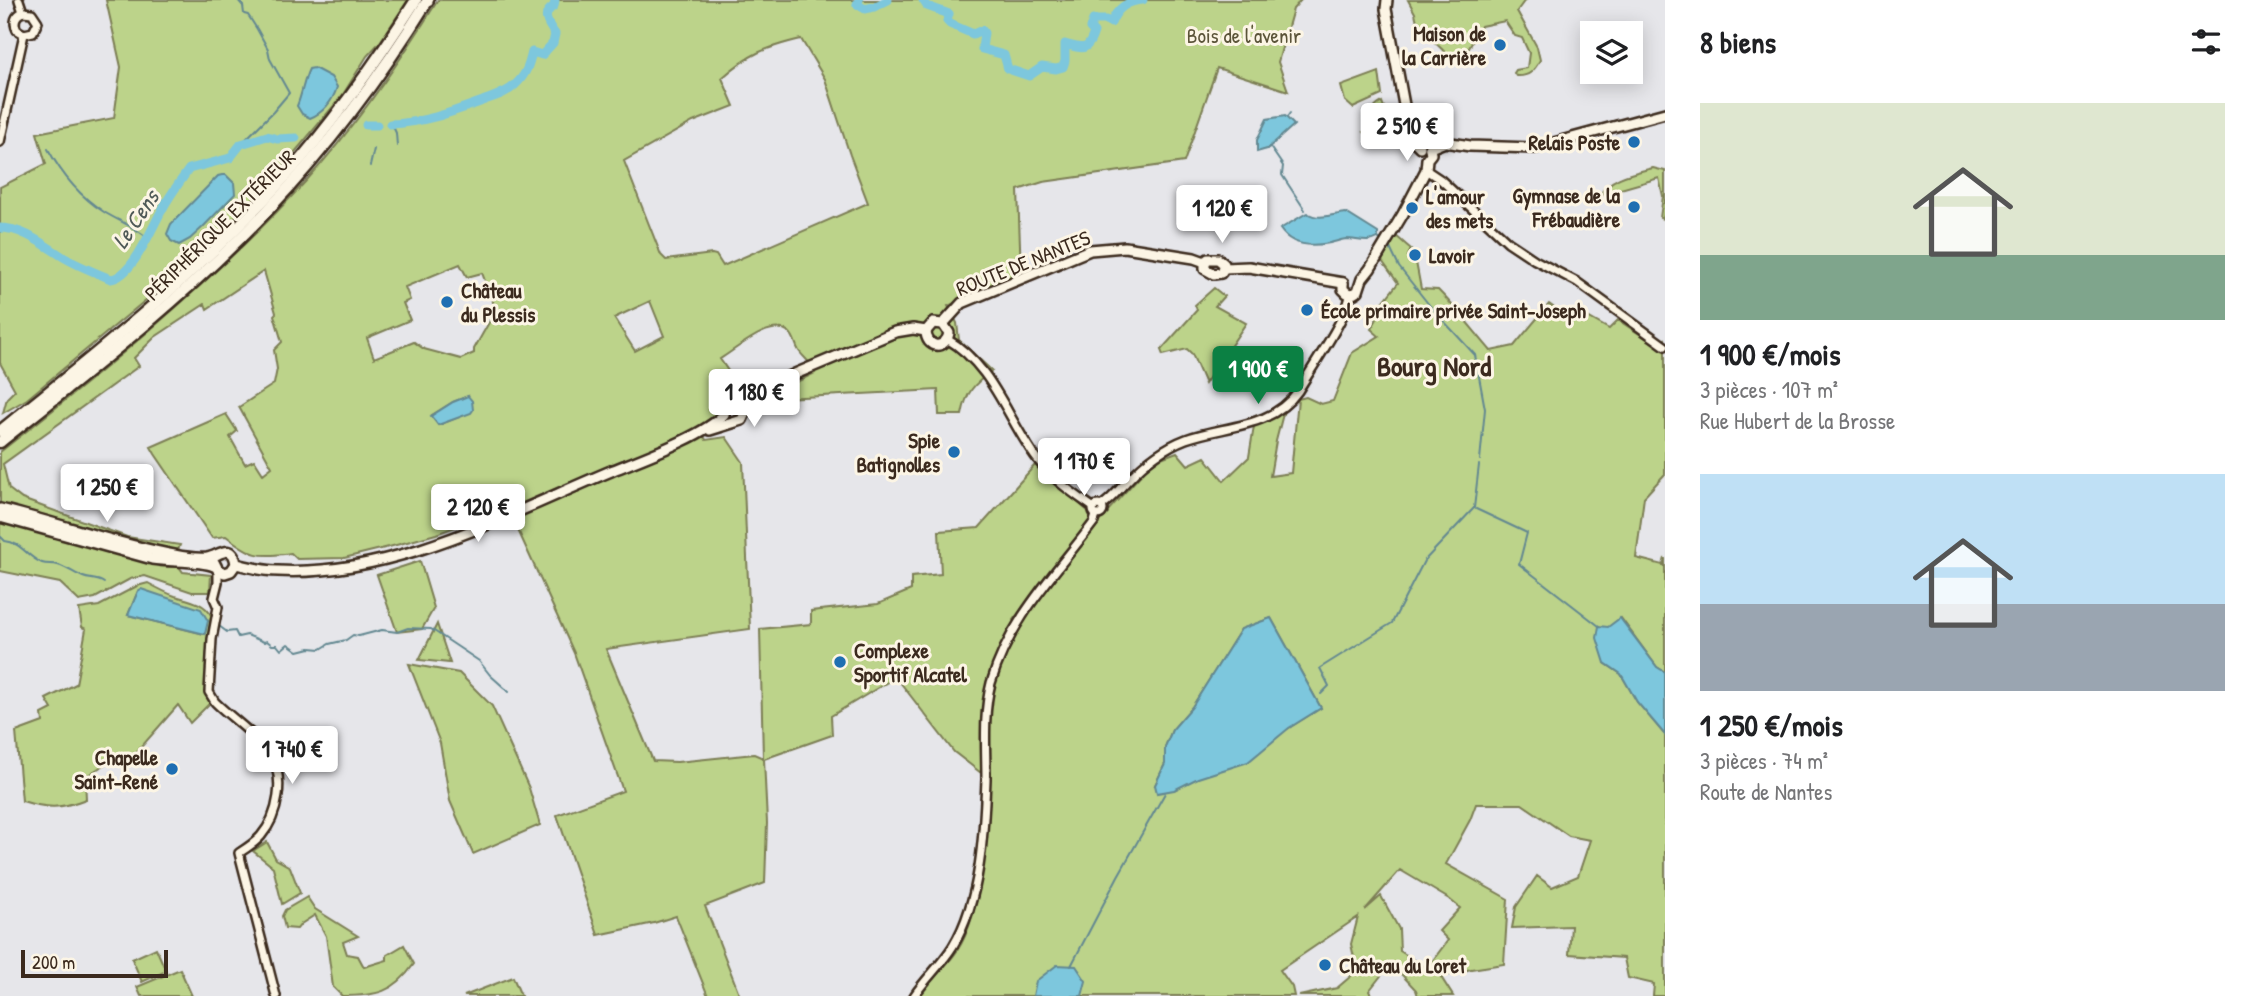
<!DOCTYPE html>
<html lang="fr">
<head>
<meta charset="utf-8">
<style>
  :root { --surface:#fff; --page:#f6f6f6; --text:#202124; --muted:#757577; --accent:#0b8043 }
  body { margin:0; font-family:"Patrick Hand",sans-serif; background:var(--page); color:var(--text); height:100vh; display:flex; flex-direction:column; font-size:26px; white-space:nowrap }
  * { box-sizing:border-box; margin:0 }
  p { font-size:23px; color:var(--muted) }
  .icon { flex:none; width:38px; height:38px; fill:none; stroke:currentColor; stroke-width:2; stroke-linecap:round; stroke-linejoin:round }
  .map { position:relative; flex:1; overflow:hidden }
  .side { display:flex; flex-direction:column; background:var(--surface); width:595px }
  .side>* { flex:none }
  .tools { position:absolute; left:1580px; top:21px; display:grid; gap:14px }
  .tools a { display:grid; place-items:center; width:63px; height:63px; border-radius:0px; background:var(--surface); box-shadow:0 4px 18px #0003; font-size:35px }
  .scale { position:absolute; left:21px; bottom:18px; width:147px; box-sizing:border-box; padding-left:7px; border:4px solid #3b2a1e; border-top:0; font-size:19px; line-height:24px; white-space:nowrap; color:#3b2a1e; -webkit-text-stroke:5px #fcf5e5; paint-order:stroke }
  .price { position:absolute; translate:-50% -60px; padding:0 16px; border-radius:7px; background:#fff; color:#222; font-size:23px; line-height:46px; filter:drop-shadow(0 2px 4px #0008) }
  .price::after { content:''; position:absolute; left:50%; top:42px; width:21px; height:16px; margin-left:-10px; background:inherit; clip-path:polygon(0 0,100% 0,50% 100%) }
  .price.on { background:var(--accent); color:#fff }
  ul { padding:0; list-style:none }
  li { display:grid; align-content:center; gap:14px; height:371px; padding:0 35px }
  li span { display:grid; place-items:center; height:217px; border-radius:0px; color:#555 }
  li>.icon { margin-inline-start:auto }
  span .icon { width:126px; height:126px; fill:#fffc; stroke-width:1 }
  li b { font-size:30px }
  h2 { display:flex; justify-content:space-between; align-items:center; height:84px; padding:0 35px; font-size:30px }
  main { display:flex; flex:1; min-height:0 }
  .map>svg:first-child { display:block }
</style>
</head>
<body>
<main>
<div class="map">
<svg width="1665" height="996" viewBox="0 0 1665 996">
  <rect width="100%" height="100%" fill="#e6e6ea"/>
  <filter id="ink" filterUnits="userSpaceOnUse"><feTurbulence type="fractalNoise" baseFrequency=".0143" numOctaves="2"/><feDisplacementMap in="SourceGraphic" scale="14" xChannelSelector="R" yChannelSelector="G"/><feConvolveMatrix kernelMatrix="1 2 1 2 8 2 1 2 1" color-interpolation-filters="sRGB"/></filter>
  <g filter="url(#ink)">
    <g fill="#bcd38a" stroke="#7c7e54" stroke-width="2" fill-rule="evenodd">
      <path d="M 106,0 L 408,0 L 380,42 L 367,56 L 342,96 L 264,189 L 165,284 L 27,399 L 3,413 L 7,398 L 15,390 L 0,363 L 0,187 L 46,164 L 37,133 L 114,118 L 121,67 Z"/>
      <path d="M 438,0 L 1301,0 L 1293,9 L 1278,62 L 1288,91 L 1217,68 L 1184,162 L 1043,182 L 1018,190 L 1021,273 L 948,306 L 957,323 L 959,340 L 992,371 C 974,384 966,392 962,415 L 939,415 L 938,390 L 783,398 L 760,412 L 758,405 L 764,398 L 815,373 C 810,360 806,361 799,351 C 795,345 795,337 789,332 C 770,318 737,349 720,359 L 741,390 L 731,391 L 719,398 L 719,414 L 700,429 L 706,440 L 726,437 L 743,462 L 750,629 L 606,649 L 653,761 L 677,762 L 754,754 L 763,758 L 760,629 L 811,624 L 811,611 L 878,604 L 911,590 L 911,577 L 941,574 L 939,531 L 979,528 L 1035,465 L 1090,513 L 1090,520 L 1013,620 L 1019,628 L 1043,593 L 1105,514 L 1146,469 L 1161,458 L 1177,452 L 1188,465 L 1205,457 L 1224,481 L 1249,457 L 1254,426 L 1284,410 L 1276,441 L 1270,476 L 1291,473 L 1298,399 L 1306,397 L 1321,404 L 1333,401 L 1352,353 L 1379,336 L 1371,329 L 1377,319 L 1373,315 L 1398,283 L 1382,261 L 1395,235 L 1411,249 L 1408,256 L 1416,262 L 1421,289 L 1438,290 C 1457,309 1473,330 1491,351 L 1514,346 L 1549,304 L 1570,319 L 1577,311 L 1609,329 L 1618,320 L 1653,343 L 1665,339 L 1665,474 L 1644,497 L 1636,558 L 1663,565 L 1665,558 L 1665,672 L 1657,667 L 1621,618 L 1605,663 L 1621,674 L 1637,702 L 1665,735 L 1665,996 L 1653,996 L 1654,984 L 1628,978 L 1624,958 L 1569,954 L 1571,926 L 1512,928 L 1516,907 L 1537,876 L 1552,887 L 1578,876 L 1590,840 L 1569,836 L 1522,804 L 1476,804 L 1470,820 L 1446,864 L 1508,899 L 1504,964 L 1471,969 L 1441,977 L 1453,996 L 1418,996 L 1416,990 L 1391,963 L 1369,991 L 1372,996 L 1299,996 L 1337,988 L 1357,971 L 1351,944 L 1358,917 L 1280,970 L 1292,987 L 1294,996 L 918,996 C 929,980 946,968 957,951 C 983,911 990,820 989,772 L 981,773 L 954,752 L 896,677 L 831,716 L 832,735 L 764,759 L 767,823 L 765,883 L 705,906 L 740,996 L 708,996 L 676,916 L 654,923 L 598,935 L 557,815 L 623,791 L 574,653 L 508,508 L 436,534 L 389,547 L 344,558 L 297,559 L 291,553 C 258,558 252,556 226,536 L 212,538 L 155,454 L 151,447 L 226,414 L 237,431 L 230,437 L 245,464 L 254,460 L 263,474 L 272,467 L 239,407 L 274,384 L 277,369 L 274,350 L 282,342 L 274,315 L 276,313 L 264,271 L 207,309 L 205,304 L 155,337 L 134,358 L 139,366 L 3,464 L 9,489 L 22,499 L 127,537 L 180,545 L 174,560 L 183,572 L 211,575 L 210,592 L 192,592 L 145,576 L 130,579 L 95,598 L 79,601 L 60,583 L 0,571 L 0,452 C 107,368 214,281 306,181 C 356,126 399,63 438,0 ZM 801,39 L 825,79 L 850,155 L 868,203 L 723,266 L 716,255 L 712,254 L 666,260 L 661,255 L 624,161 L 693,122 L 734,106 L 722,78 C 750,53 765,48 801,39 ZM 460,264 L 467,277 L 482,273 L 496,310 L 474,349 L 474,353 L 461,359 L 424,349 L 414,342 L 374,358 L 367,338 L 410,320 L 403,303 L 410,300 L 405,287 ZM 650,301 L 664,336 L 635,351 L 614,318 ZM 468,396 L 464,415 L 439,425 L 432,415 L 453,402 ZM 1271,618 L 1321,708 L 1289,728 L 1174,790 L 1155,785 L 1165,764 L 1165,747 L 1172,730 L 1192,707 L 1241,629 ZM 1400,870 L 1449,899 L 1460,908 L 1439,931 L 1448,940 L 1427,968 L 1400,951 L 1399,929 L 1381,896 L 1365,910 Z"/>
      <path d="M 1408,0 L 1525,0 L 1517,11 L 1537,47 L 1540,60 C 1534,71 1529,77 1516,76 L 1514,73 L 1516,70 L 1527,68 L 1529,53 L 1522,38 L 1515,36 L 1505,21 L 1481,26 L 1468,50 L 1450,57 L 1418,26 L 1415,13 Z"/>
      <path d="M 1379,72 L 1382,95 L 1353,108 L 1345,101 L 1341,86 Z"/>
      <path d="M 1382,102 L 1390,124 L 1366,134 L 1364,132 L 1369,129 L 1366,125 C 1369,114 1372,108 1382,102 Z"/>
      <path d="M 1653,168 L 1665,171 L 1665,210 L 1663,219 L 1660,218 L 1663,196 L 1659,178 L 1600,195 C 1609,177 1634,173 1653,168 Z"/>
      <path d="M 1214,288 L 1224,296 L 1215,306 L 1246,323 L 1205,384 L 1192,354 L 1187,349 L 1163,355 L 1161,350 L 1197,310 L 1195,305 Z"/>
      <path d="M 420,561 L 434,608 L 422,629 L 397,632 L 377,575 Z"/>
      <path d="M 148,583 C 157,588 166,593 175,596 C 188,600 204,602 211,615 C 209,641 200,676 212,701 L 190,723 L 178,705 L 136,753 L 107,763 L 85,777 L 86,799 C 60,809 48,809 22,801 L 16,732 L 43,722 L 42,714 L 52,709 L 46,699 L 76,684 L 86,629 L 82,627 L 79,609 L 99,606 L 137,586 ZM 138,591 L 204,634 L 128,615 Z"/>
      <path d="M 437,624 L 450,663 L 419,660 Z"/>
      <path d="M 409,664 L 459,673 L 492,706 L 529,788 L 540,825 L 473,854 L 450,801 L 440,743 Z"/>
      <path d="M 267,842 L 276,859 L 290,867 L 300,893 L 282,904 L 273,867 L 253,851 Z"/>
      <path d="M 307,897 L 315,909 L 358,936 L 343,942 L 347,954 L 358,956 L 364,967 L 387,960 L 387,955 L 404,945 L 414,964 C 394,993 376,996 342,996 L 333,987 L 326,936 L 315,915 L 301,924 L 297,929 L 285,928 L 282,916 L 285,910 Z"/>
      <path d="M 156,948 L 166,971 L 142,982 L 132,959 Z"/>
      <path d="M 180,969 L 192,996 L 141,996 L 137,987 Z"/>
      <path d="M 513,977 L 521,996 L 464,996 Z"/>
    </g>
    <g fill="#7dc7dd" stroke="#638891" stroke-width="2">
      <path d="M 314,68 L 331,77 L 337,87 C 333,101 323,113 310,118 L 302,114 L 297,106 C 302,94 304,79 309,69 Z"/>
      <path d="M 1285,116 L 1294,125 L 1267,149 L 1257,152 L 1257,140 L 1267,119 Z"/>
      <path d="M 222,175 L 226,175 L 234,183 L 235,194 L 203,227 L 190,239 L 179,245 L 171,241 L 167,234 L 171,224 L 218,176 Z"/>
      <path d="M 1307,213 C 1319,221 1333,214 1346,213 L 1378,233 L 1378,238 C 1368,244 1357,239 1346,239 C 1340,240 1335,242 1330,243 C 1310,247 1291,246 1280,229 Z"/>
      <path d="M 468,396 L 472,401 L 473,410 L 471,413 L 438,425 L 431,416 L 453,402 Z"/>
      <path d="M 141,589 L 201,609 L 208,621 L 205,634 L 128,615 L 138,591 Z"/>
      <path d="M 1271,618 L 1321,708 L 1289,728 L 1248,762 L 1198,778 L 1174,790 L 1157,793 L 1155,785 L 1165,764 L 1165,747 L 1172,730 L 1192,707 L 1241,629 Z"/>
      <path d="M 1620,618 L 1657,667 L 1665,672 L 1665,735 L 1637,702 L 1621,674 L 1605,663 L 1597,638 L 1599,626 L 1608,627 Z"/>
      <path d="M 1057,965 L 1076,966 L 1086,981 L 1082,996 L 1033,996 L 1036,981 Z"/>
    </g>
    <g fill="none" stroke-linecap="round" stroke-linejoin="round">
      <g stroke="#638891" stroke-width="2">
        <path d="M 238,0 L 243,6 L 244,14 L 248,15 L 257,29 L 268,49 L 270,59 L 289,93 L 273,112 L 241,144"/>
        <path d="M 1287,117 L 1290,113"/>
        <path d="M 392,124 L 396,133 L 397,146"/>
        <path d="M 1270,147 L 1283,166 L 1282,175 L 1305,210"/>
        <path d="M 48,149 C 62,175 79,196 104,212 C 119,221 134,227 148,238"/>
        <path d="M 370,166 L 374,149"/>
        <path d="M 1378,238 L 1382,241"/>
        <path d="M 1389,246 L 1399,267 L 1430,306 L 1475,355 L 1485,409 L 1480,460"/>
        <path d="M 1476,509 L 1527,533 L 1519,564 L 1599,626"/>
        <path d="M 0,536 L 5,541 C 21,542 28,558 42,563 C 47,565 53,563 58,565 C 67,568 74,573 83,577 C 90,580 97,578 104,583"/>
        <path d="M 219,626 L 227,632 L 235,631 L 238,637 L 247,635 L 264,642 L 267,641 L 272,645 L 277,645 L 281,650 L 288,644 L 298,651 L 310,648 L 321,649 L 329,644 L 346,640 L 353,635 L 359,636 L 382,630 L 397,632 L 408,628 L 431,629 L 479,661 L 490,675 L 509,692"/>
        <path d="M 1321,694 L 1329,686 L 1320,668 L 1392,623 L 1424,561 L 1474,508 L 1479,465"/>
        <path d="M 1071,966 L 1118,876 L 1165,793"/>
      </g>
      <g stroke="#7dc7dd" stroke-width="9">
        <path d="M 859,0 L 857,4 L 865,9 L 874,7 L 888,0"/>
        <path d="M 923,0 L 927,6 L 949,14 L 947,21 L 950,24 L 973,34 L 982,30 L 984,33 L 982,49 L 1004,55 L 1008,69 L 1029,76 L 1042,67 L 1056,69 L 1063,67 L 1065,61 L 1065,44 C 1083,49 1088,52 1094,32 L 1090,28 L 1093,20 L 1106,20 L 1111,23 C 1117,8 1127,1 1143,0"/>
        <path d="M 390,124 C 422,123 450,113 480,102 C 492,97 506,94 515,85 C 526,75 529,65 532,52 L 542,55 L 553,43 L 555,34 C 547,23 541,14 554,6 L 555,0"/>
        <path d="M 366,125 L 377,125"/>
        <path d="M 0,228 C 24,228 45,246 65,258 C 79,266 96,273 111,279 C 133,276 151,229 162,210 C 169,196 180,182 189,169 L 230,158 L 241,144 L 267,136 L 277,139 L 296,138"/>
      </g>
      <g stroke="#3b2a1e" stroke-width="12">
        <g id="minor">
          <path d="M 19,0 L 23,12"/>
          <path d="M 23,12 L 32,13 L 38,22 L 33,32 L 24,34"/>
          <path d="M 23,12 C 15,15 13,22 17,30 L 24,34"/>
          <path d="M 0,142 L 24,34"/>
          <path d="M 1426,170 L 1441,180 L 1508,242 L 1535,260 L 1577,282 L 1665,346"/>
          <path d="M 947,339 C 993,366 1007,419 1037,459 C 1053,480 1073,493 1094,508"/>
          <circle cx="1098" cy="510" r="5"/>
          <path d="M 1101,506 C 1112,499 1119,489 1128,480 C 1144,463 1165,447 1186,439 C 1225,425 1271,429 1298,391 C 1309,372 1350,313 1350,294"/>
          <path d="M 218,570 L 218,582 L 214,598 L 218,607 L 212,639 L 209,692 L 215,702 C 230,717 259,737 270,754 C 286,778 278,816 261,836 C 255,843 247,848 239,853 L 276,996"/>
          <path d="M 914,996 C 926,978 942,964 953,946 C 981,900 984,831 986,779 C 986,748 983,714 991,683 C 1009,620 1055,574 1094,522 L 1096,515"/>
        </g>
      </g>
      <g stroke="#3b2a1e" stroke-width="14">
        <g id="major">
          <path d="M 1387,0 L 1386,9 L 1410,137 L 1420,147"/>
          <path d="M 1430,148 L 1445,142 L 1470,146 L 1535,148 L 1665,113"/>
          <path d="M 1205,262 L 1205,269 L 1214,274 L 1221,273 L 1224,268"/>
          <path d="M 1205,262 L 1208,259 L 1218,259 L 1224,264 L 1224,268"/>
          <path d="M 1224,268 L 1249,267 L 1343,283"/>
          <path d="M 1343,283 L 1343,289 L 1347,293 L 1353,294 L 1358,291 L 1362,279 L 1370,269 L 1403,214 L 1426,170 L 1427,159 L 1431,154 L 1430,148"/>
          <path d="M 943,324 L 962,303 L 1090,250 L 1125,247 L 1194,258 L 1205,262"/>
          <path d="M 926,331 C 926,349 946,350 949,333 L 943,324"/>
          <path d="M 926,331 L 933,323 L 943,324"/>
          <path d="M 724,414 L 724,407 L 729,401 L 742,399 L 795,374 L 895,332 L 913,329 L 926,331"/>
          <path d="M 710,430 L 742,420 L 748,406 L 759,394"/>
          <path d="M 0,509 C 59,523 115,544 174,555 C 184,557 197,559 207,558 C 219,556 233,541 236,564"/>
          <path d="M 0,517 L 152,559 C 170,562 199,560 214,566"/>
          <path d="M 214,562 L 218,570 L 225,573 L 231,571 L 236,564"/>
          <path d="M 236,564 C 250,567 263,571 278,571 C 393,577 508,514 611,471 C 638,460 707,435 724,414"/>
        </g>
      </g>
      <g stroke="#3b2a1e" stroke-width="15">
        <g id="highway">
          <path d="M 0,431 C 100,351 201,271 286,176 C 335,121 377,61 416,0"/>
          <path d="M 0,442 C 92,369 185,297 266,212 C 328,147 381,76 428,0"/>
        </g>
      </g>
      <use href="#minor" stroke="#fcf5e5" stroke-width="7"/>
      <use href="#major" stroke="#fcf5e5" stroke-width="9"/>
      <use href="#highway" stroke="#fcf5e5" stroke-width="10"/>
    </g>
  </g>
  <g fill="#1f6fb2" stroke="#fcf5e5" stroke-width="2.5">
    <circle cx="1500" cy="45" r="7"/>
    <circle cx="1634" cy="142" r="7"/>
    <circle cx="1634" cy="207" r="7"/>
    <circle cx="1412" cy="208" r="7"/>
    <circle cx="1415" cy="255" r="7"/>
    <circle cx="447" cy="302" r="7"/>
    <circle cx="1307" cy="310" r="7"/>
    <circle cx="954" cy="452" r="7"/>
    <circle cx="840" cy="662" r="7"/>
    <circle cx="172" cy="769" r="7"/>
    <circle cx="1325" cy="965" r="7"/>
  </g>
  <g text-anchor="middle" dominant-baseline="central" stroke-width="6" stroke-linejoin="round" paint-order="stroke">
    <g font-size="21" font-weight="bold" fill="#3b2a1e" stroke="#fcf5e5" text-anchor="start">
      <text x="1486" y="33" text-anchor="end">Maison de<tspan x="1486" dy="24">la Carrière</tspan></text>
      <text x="1620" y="142" text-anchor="end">Relais Poste</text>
      <text x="1620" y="195" text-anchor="end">Gymnase de la<tspan x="1620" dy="24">Frébaudière</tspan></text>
      <text x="1426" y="196">L'amour<tspan x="1426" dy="24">des mets</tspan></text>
      <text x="1429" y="255">Lavoir</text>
      <text x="461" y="290">Château<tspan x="461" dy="24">du Plessis</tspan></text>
      <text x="1321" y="310">École primaire privée Saint-Joseph</text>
      <text x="940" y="440" text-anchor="end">Spie<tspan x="940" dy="24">Batignolles</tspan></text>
      <text x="854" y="650">Complexe<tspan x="854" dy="24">Sportif Alcatel</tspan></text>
      <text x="158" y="757" text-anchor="end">Chapelle<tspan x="158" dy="24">Saint-René</tspan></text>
      <text x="1339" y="965">Château du Loret</text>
    </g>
    <g font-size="21" fill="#5b5439" stroke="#fcf5e5">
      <text x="1244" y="35">Bois de l'avenir</text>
    </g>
    <g font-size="21" fill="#3b2a1e" stroke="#fcf5e5">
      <text transform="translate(220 225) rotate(-45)">PÉRIPHÉRIQUE EXTÉRIEUR</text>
      <text transform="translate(1023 263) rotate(-22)">ROUTE DE NANTES</text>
    </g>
    <g font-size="23" font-style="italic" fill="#4f5957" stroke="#fcf5e5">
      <text transform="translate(135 219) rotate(-56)">Le Cens</text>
    </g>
    <g font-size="28" font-weight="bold" fill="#3b2a1e" stroke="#fcf5e5">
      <text x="1434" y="366">Bourg Nord</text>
    </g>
  </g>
</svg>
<div class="tools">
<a><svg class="icon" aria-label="layers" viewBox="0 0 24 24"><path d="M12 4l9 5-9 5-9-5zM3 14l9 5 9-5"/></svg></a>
</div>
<div class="scale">200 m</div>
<b class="price" style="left:1407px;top:163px">2 510 €</b>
<b class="price" style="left:1222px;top:245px">1 120 €</b>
<b class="price on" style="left:1258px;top:406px">1 900 €</b>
<b class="price" style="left:754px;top:429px">1 180 €</b>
<b class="price" style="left:1084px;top:498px">1 170 €</b>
<b class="price" style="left:107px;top:524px">1 250 €</b>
<b class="price" style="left:478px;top:544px">2 120 €</b>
<b class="price" style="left:292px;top:786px">1 740 €</b>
</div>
<section class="side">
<h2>8 biens<svg class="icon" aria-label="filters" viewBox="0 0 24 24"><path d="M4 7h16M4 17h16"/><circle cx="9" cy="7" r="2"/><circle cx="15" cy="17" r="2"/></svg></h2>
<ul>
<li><span style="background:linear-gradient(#dfe7d0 70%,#7fa58c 0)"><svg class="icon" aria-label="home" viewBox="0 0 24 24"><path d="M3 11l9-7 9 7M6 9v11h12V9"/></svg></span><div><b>1 900 €/mois</b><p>3 pièces · 107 m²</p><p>Rue Hubert de la Brosse</p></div></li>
<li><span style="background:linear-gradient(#bfe0f5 60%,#9aa5b1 0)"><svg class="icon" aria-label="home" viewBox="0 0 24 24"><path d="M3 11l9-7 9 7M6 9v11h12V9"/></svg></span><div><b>1 250 €/mois</b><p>3 pièces · 74 m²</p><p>Route de Nantes</p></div></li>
</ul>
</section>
</main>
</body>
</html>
